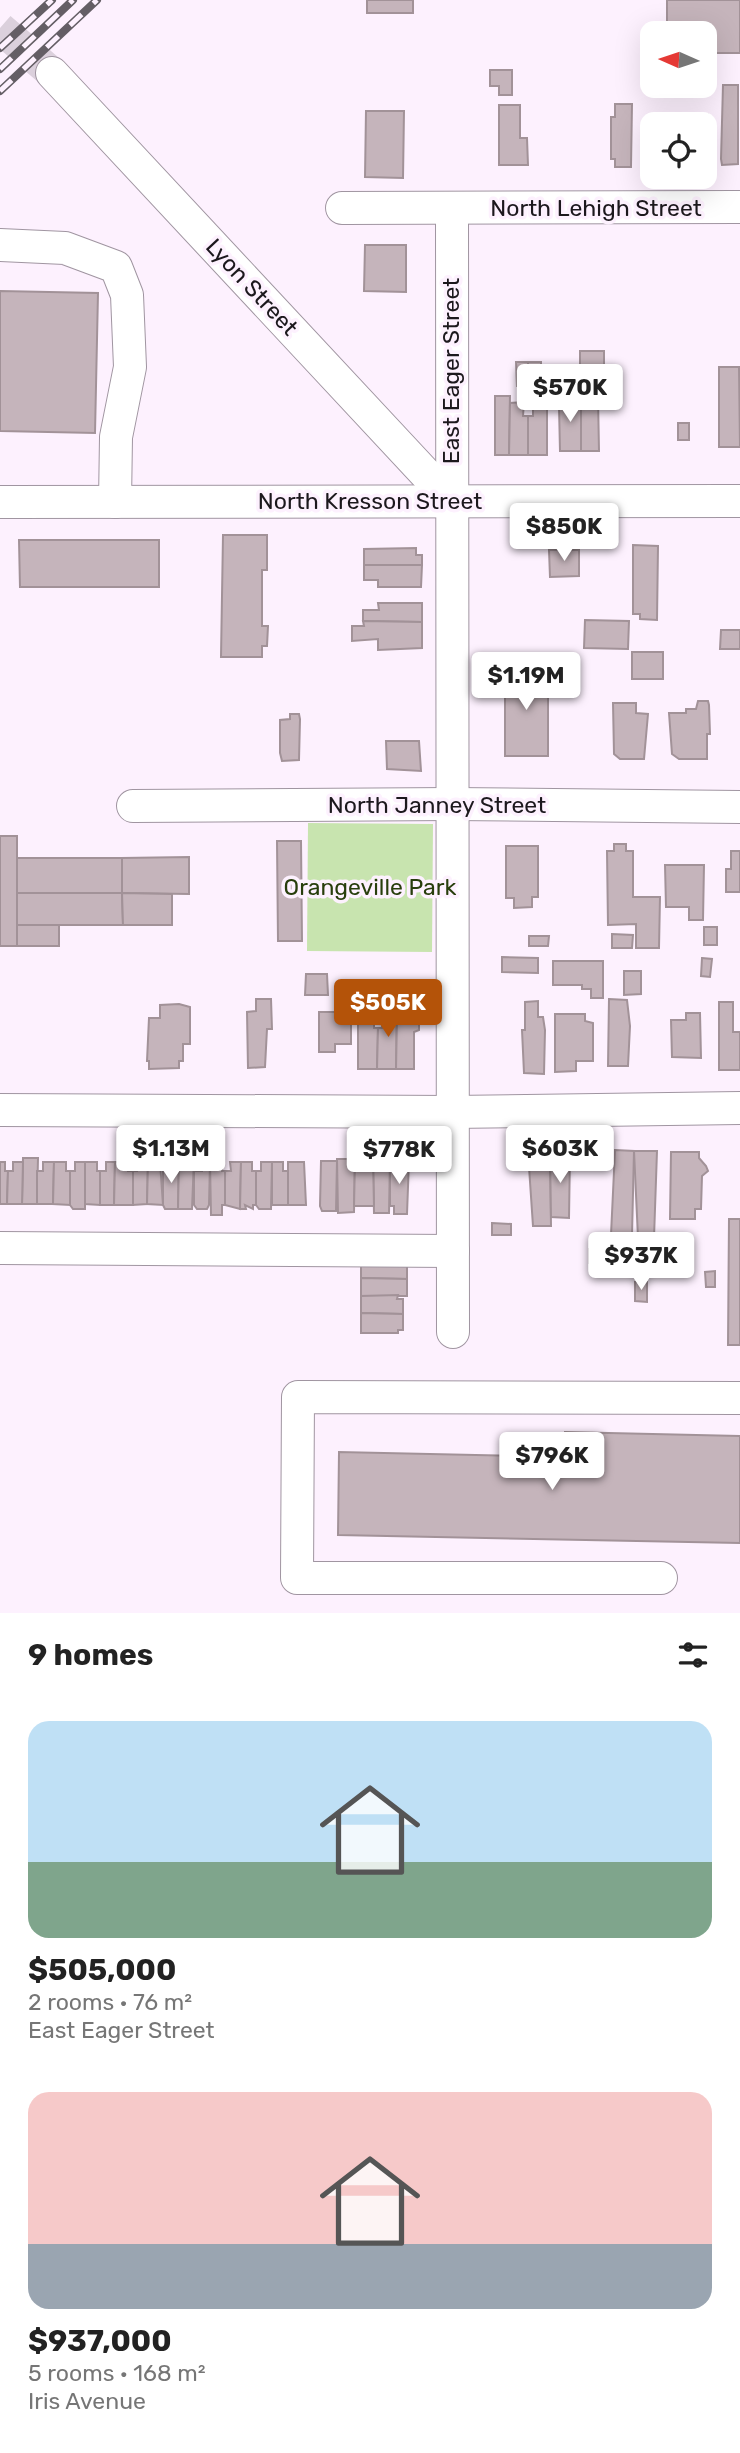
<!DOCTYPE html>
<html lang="en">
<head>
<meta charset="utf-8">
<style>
  :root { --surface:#fff; --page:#f6f6f6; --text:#222; --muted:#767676; --accent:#b45309 }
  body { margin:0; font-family:Rubik,sans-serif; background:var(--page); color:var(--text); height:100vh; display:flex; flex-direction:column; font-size:26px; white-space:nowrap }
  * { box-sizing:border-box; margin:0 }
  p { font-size:23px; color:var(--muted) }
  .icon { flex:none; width:38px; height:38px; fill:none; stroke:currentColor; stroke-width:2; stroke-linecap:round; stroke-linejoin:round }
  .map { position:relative; height:1613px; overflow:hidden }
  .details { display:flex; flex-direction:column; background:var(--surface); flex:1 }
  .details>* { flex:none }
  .needle { width:46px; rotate:273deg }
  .controls { position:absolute; left:640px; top:21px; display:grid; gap:14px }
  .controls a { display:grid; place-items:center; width:77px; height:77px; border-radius:14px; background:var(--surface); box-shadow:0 7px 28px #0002; font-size:35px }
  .price { position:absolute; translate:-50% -60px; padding:0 16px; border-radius:7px; background:#fff; color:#222; font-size:23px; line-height:46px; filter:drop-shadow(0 2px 4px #0008) }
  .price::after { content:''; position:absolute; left:50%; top:42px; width:21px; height:16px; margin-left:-10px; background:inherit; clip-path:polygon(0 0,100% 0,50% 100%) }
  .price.selected { background:var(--accent); color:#fff }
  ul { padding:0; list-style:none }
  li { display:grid; align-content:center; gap:14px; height:371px; padding:0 28px }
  li span { display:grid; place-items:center; height:217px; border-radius:21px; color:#555 }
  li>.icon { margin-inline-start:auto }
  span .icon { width:126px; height:126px; fill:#fffc; stroke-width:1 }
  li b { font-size:30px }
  h2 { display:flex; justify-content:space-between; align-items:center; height:84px; padding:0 28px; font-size:30px }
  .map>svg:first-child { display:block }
</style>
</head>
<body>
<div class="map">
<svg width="740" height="1613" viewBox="0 0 740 1613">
  <rect width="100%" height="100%" fill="#fdf1fe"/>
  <path fill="#c8e4af" d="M 308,823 L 433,824 L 432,952 L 307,951 Z"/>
  <g fill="#c5b4bb" stroke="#a29298" stroke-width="2">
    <rect x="367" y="0" width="46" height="13"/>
    <path d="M 667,0 L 740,0 L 740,53 L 705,53 L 705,33 L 667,33 Z"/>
    <path d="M 490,70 L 512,70 L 512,95 L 499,95 L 499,86 L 490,86 Z"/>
    <path d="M 723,85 L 738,85 L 738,164 L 722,165 L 721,159 Z"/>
    <path d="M 615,104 L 632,104 L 631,167 L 615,167 L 615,159 L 611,159 L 611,117 L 615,117 Z"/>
    <path d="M 499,105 L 520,105 L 520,138 L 527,138 L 528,165 L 499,165 Z"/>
    <path d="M 366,111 L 404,111 L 403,178 L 365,177 Z"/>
    <path d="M 689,114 L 708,114 L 707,166 L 705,124 L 675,124 L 675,120 L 690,120 Z"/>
    <path d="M 365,245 L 406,245 L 406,292 L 364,291 Z"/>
    <path d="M 0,291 L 98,293 L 95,433 L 0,431 Z"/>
    <rect x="580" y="351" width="24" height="21"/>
    <path d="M 516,362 L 528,362 L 528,386 L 517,386 Z"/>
    <rect x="528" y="362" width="13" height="24"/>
    <path d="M 719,367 L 739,367 L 740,447 L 719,447 Z"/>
    <path d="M 495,396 L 510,396 L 509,455 L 495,455 Z"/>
    <path d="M 562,397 L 581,397 L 581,451 L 560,451 L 559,406 L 563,406 Z"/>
    <path d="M 581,397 L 598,397 L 599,451 L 581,451 Z"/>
    <path d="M 524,402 L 523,416 L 528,416 L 528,455 L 509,455 L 510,403 Z"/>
    <path d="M 533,402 L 547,402 L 547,455 L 528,455 L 528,416 L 533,416 Z"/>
    <rect x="678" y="423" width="11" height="17"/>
    <path d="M 223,535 L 267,535 L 267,570 L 262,570 L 262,626 L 268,626 L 267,646 L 262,646 L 262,657 L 221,657 Z"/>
    <path d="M 19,540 L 159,540 L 159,587 L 20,587 Z"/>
    <path d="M 633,545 L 658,546 L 657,620 L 640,619 L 640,614 L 633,614 Z"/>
    <path d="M 416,548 L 416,555 L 422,555 L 422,565 L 364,565 L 364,549 Z"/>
    <path d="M 549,550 L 579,550 L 579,576 L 550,577 Z"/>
    <path d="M 364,565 L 422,565 L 421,587 L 378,587 L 378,580 L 364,580 Z"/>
    <path d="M 378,603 L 422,603 L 422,622 L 363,621 L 363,610 L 379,610 Z"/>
    <path d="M 585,620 L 629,621 L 628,649 L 584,648 Z"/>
    <path d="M 363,621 L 422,622 L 422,648 L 378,650 L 378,639 L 352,641 L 352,626 L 364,626 Z"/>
    <path d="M 721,630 L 740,630 L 740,649 L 720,649 Z"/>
    <rect x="632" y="652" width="31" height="27"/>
    <rect x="505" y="669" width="43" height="87"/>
    <path d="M 698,701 L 708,701 L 709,705 L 710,734 L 707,734 L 707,759 L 679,759 L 672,754 L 669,713 L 686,713 L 686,709 L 696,709 Z"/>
    <path d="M 613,703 L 636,703 L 636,713 L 648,714 L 644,759 L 620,759 L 614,754 Z"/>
    <path d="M 290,714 L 299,714 L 300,719 L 299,760 L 282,761 L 280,753 L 280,720 L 290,719 Z"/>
    <path d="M 386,741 L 419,741 L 421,771 L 387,769 Z"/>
    <rect x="0" y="836" width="17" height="110"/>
    <path d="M 277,841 L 301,841 L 302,941 L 278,941 Z"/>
    <path d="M 614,844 L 626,844 L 626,851 L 633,851 L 633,897 L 660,897 L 659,948 L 636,948 L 636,924 L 608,925 L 607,851 L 614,851 Z"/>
    <path d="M 506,846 L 538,846 L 538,897 L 532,897 L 532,907 L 514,908 L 514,898 L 506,898 Z"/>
    <path d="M 731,851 L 740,851 L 740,892 L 726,892 L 726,869 L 731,869 Z"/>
    <path d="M 189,857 L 189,894 L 122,893 L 122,858 Z"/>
    <rect x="17" y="858" width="105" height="35"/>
    <path d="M 665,865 L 704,865 L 703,920 L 689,920 L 689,907 L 666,907 Z"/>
    <path d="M 17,893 L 122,893 L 123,925 L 17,925 Z"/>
    <path d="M 122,893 L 172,894 L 172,925 L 123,925 Z"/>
    <rect x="17" y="925" width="42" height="21"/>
    <rect x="704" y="927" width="13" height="18"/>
    <path d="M 612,934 L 633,935 L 632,948 L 612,948 Z"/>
    <path d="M 529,936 L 549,936 L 548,946 L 529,946 Z"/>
    <path d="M 502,957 L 538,958 L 538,973 L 502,972 Z"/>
    <path d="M 702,958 L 712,959 L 710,977 L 701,976 Z"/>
    <path d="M 553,961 L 603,961 L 603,998 L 591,998 L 591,989 L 582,989 L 582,985 L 553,985 Z"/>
    <path d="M 624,971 L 641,971 L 641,994 L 624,995 Z"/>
    <path d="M 306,974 L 327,974 L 328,995 L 305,995 Z"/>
    <path d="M 256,999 L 271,999 L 272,1029 L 267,1029 L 265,1067 L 248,1068 L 247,1012 L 256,1011 Z"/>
    <path d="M 358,999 L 374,999 L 374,1028 L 378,1028 L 377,1069 L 358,1069 Z"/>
    <path d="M 609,999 L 627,1000 L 630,1026 L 628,1066 L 608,1066 Z"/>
    <path d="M 538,1001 L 538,1017 L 543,1017 L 545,1030 L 544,1074 L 524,1073 L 522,1030 L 525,1030 L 525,1002 Z"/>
    <path d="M 719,1002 L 733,1002 L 733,1032 L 740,1032 L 740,1070 L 719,1070 Z"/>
    <path d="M 179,1004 L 190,1007 L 190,1044 L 183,1044 L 183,1061 L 179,1061 L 179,1068 L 149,1069 L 149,1061 L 147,1061 L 149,1018 L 160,1018 L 160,1005 Z"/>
    <path d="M 383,1004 L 397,1004 L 396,1069 L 377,1069 L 378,1028 L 382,1028 Z"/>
    <path d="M 319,1012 L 351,1012 L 351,1044 L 335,1044 L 335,1052 L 319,1052 Z"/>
    <path d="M 686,1013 L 700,1013 L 701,1058 L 672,1057 L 671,1020 L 686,1020 Z"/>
    <path d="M 555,1014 L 585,1014 L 585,1021 L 593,1023 L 593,1061 L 576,1061 L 576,1071 L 555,1072 Z"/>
    <path d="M 397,1018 L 415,1018 L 419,1022 L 419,1030 L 414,1032 L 414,1069 L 396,1069 Z"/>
    <path d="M 615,1150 L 634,1151 L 632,1235 L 611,1235 Z"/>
    <path d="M 634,1151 L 657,1151 L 654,1238 L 638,1238 Z"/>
    <path d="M 528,1152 L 550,1153 L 551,1226 L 533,1226 Z"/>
    <path d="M 671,1152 L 699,1152 L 699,1158 L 706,1166 L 708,1171 L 702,1176 L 701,1209 L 695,1209 L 695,1219 L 670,1219 Z"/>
    <path d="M 550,1153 L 570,1153 L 569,1218 L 551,1217 Z"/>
    <path d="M 23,1158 L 38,1158 L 37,1204 L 22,1204 Z"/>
    <path d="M 168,1158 L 179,1158 L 178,1209 L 165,1209 L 163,1205 L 163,1171 L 168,1171 Z"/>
    <path d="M 179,1158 L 194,1159 L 192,1209 L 178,1209 Z"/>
    <path d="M 337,1159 L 355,1159 L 354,1212 L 338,1213 Z"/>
    <path d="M 373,1160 L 390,1160 L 389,1213 L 374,1213 Z"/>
    <path d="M 390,1160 L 409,1160 L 407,1214 L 394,1214 L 394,1206 L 390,1206 Z"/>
    <path d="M 202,1161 L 210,1162 L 209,1205 L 207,1209 L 197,1209 L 194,1205 L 194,1171 L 202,1171 Z"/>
    <path d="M 321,1161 L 337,1161 L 336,1211 L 322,1211 L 320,1206 Z"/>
    <path d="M 355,1161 L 373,1161 L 374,1206 L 354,1206 Z"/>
    <path d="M 0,1162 L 5,1162 L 5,1171 L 8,1171 L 7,1204 L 0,1204 Z"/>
    <path d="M 13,1162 L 23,1162 L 22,1204 L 7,1204 L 8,1171 L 13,1171 Z"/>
    <path d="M 43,1162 L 54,1162 L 53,1204 L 37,1204 L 37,1171 L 43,1171 Z"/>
    <path d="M 54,1162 L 66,1162 L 66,1171 L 70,1171 L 70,1205 L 53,1204 Z"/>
    <path d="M 75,1162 L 85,1162 L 85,1209 L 73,1209 L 70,1205 L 70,1171 L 75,1171 Z"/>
    <path d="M 85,1162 L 97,1162 L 97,1171 L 100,1171 L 100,1205 L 85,1204 Z"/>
    <path d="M 106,1162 L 115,1162 L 114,1205 L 100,1205 L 100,1171 L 106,1171 Z"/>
    <path d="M 115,1162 L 128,1162 L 128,1171 L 133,1171 L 133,1205 L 114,1205 Z"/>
    <path d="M 137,1162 L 148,1162 L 147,1204 L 133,1205 L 133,1171 L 137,1171 Z"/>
    <path d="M 148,1162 L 160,1162 L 163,1205 L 147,1204 Z"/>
    <path d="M 210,1162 L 221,1162 L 222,1171 L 225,1171 L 225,1205 L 222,1205 L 222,1215 L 211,1215 Z"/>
    <path d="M 230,1162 L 241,1162 L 240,1209 L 225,1205 L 225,1171 L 231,1171 Z"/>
    <path d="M 241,1162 L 252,1162 L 252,1171 L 256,1171 L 256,1205 L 253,1205 L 253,1209 L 245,1205 L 246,1209 L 240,1209 Z"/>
    <path d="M 261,1162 L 272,1162 L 271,1209 L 259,1209 L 256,1205 L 256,1171 L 261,1171 Z"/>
    <path d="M 272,1162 L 283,1162 L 283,1171 L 288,1171 L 288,1205 L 272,1205 Z"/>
    <path d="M 288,1162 L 304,1162 L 306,1205 L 288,1205 Z"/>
    <path d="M 729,1219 L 740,1219 L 740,1345 L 728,1345 Z"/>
    <path d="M 492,1223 L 511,1224 L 511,1235 L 492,1235 Z"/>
    <rect x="589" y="1249" width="14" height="14"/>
    <path d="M 361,1261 L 407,1264 L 407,1279 L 361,1278 Z"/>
    <path d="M 715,1271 L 715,1287 L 706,1287 L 705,1272 Z"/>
    <path d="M 361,1278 L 407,1279 L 407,1296 L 361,1296 Z"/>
    <path d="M 635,1282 L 647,1282 L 647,1302 L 635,1301 Z"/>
    <path d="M 398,1295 L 397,1299 L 403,1299 L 403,1314 L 361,1313 L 361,1296 Z"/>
    <path d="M 361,1313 L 403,1314 L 403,1330 L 398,1330 L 398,1333 L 361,1333 Z"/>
    <path d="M 565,1432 L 740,1436 L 740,1543 L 338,1535 L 339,1452 L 565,1457 Z"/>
  </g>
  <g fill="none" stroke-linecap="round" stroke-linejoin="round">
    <path stroke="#dbd0dc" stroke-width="32" stroke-dasharray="32 16" stroke-linecap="butt" d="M 0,28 L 52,73"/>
    <g stroke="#a095a1" stroke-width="34">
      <g id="minor">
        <path d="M 52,73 L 451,501"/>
        <path d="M 342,208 L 740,207"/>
        <path d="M 452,208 L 453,1332"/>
        <path d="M 0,245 L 65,248 L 116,267 L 127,295 L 130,367 L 116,437 L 115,502"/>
        <path d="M 0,502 L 740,501"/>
        <path d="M 133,806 L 452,804 L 740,807"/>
        <path d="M 0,1110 L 452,1112 L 740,1108"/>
        <path d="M 0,1248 L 453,1251"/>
        <path d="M 661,1578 L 297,1578 L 298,1397 L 740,1398"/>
      </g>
    </g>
    <use href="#minor" stroke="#fff" stroke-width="32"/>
    <g stroke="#645e65" stroke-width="8">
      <g id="rail">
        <path d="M 0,48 L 52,0"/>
        <path d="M 0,69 L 73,0"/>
        <path d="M 0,91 L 97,0"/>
      </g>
    </g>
    <use href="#rail" stroke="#fdf1fe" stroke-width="5" stroke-dasharray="16" stroke-linecap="butt"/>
  </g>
  <g text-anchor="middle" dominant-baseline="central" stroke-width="7" stroke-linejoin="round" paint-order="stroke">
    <g font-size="23" fill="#1c181d" stroke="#fdf1fe">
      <text x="596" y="208">North Lehigh Street</text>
      <text transform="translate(252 287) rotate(47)">Lyon Street</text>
      <text transform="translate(451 371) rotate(-90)">East Eager Street</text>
      <text x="370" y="501">North Kresson Street</text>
      <text x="437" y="805">North Janney Street</text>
    </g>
    <g font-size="23" fill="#283e0c" stroke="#fdf1fe">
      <text x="370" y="887">Orangeville Park</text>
    </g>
  </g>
</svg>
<div class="controls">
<a><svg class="needle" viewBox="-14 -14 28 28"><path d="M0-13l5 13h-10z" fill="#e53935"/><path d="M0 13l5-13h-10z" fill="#767676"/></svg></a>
<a><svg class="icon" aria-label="locate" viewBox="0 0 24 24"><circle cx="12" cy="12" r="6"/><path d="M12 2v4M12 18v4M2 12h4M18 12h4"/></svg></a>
</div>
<b class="price" style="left:570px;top:424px">$570K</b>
<b class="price" style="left:564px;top:563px">$850K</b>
<b class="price" style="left:526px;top:712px">$1.19M</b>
<b class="price selected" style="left:388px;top:1039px">$505K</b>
<b class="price" style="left:171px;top:1185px">$1.13M</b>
<b class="price" style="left:560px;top:1185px">$603K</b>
<b class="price" style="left:399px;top:1186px">$778K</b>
<b class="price" style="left:641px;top:1292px">$937K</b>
<b class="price" style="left:552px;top:1492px">$796K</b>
</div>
<section class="details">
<h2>9 homes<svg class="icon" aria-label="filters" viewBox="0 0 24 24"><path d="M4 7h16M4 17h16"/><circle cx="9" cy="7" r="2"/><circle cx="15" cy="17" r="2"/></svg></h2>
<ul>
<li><span style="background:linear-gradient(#bfe0f5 65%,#7fa58c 0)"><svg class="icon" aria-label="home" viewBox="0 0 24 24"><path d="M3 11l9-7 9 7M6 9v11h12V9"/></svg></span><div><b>$505,000</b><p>2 rooms · 76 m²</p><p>East Eager Street</p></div></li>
<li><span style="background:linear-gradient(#f6c9c9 70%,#9aa5b1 0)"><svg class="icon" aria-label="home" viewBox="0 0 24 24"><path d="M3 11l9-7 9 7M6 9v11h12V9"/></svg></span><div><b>$937,000</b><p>5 rooms · 168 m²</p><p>Iris Avenue</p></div></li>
</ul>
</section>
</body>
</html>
